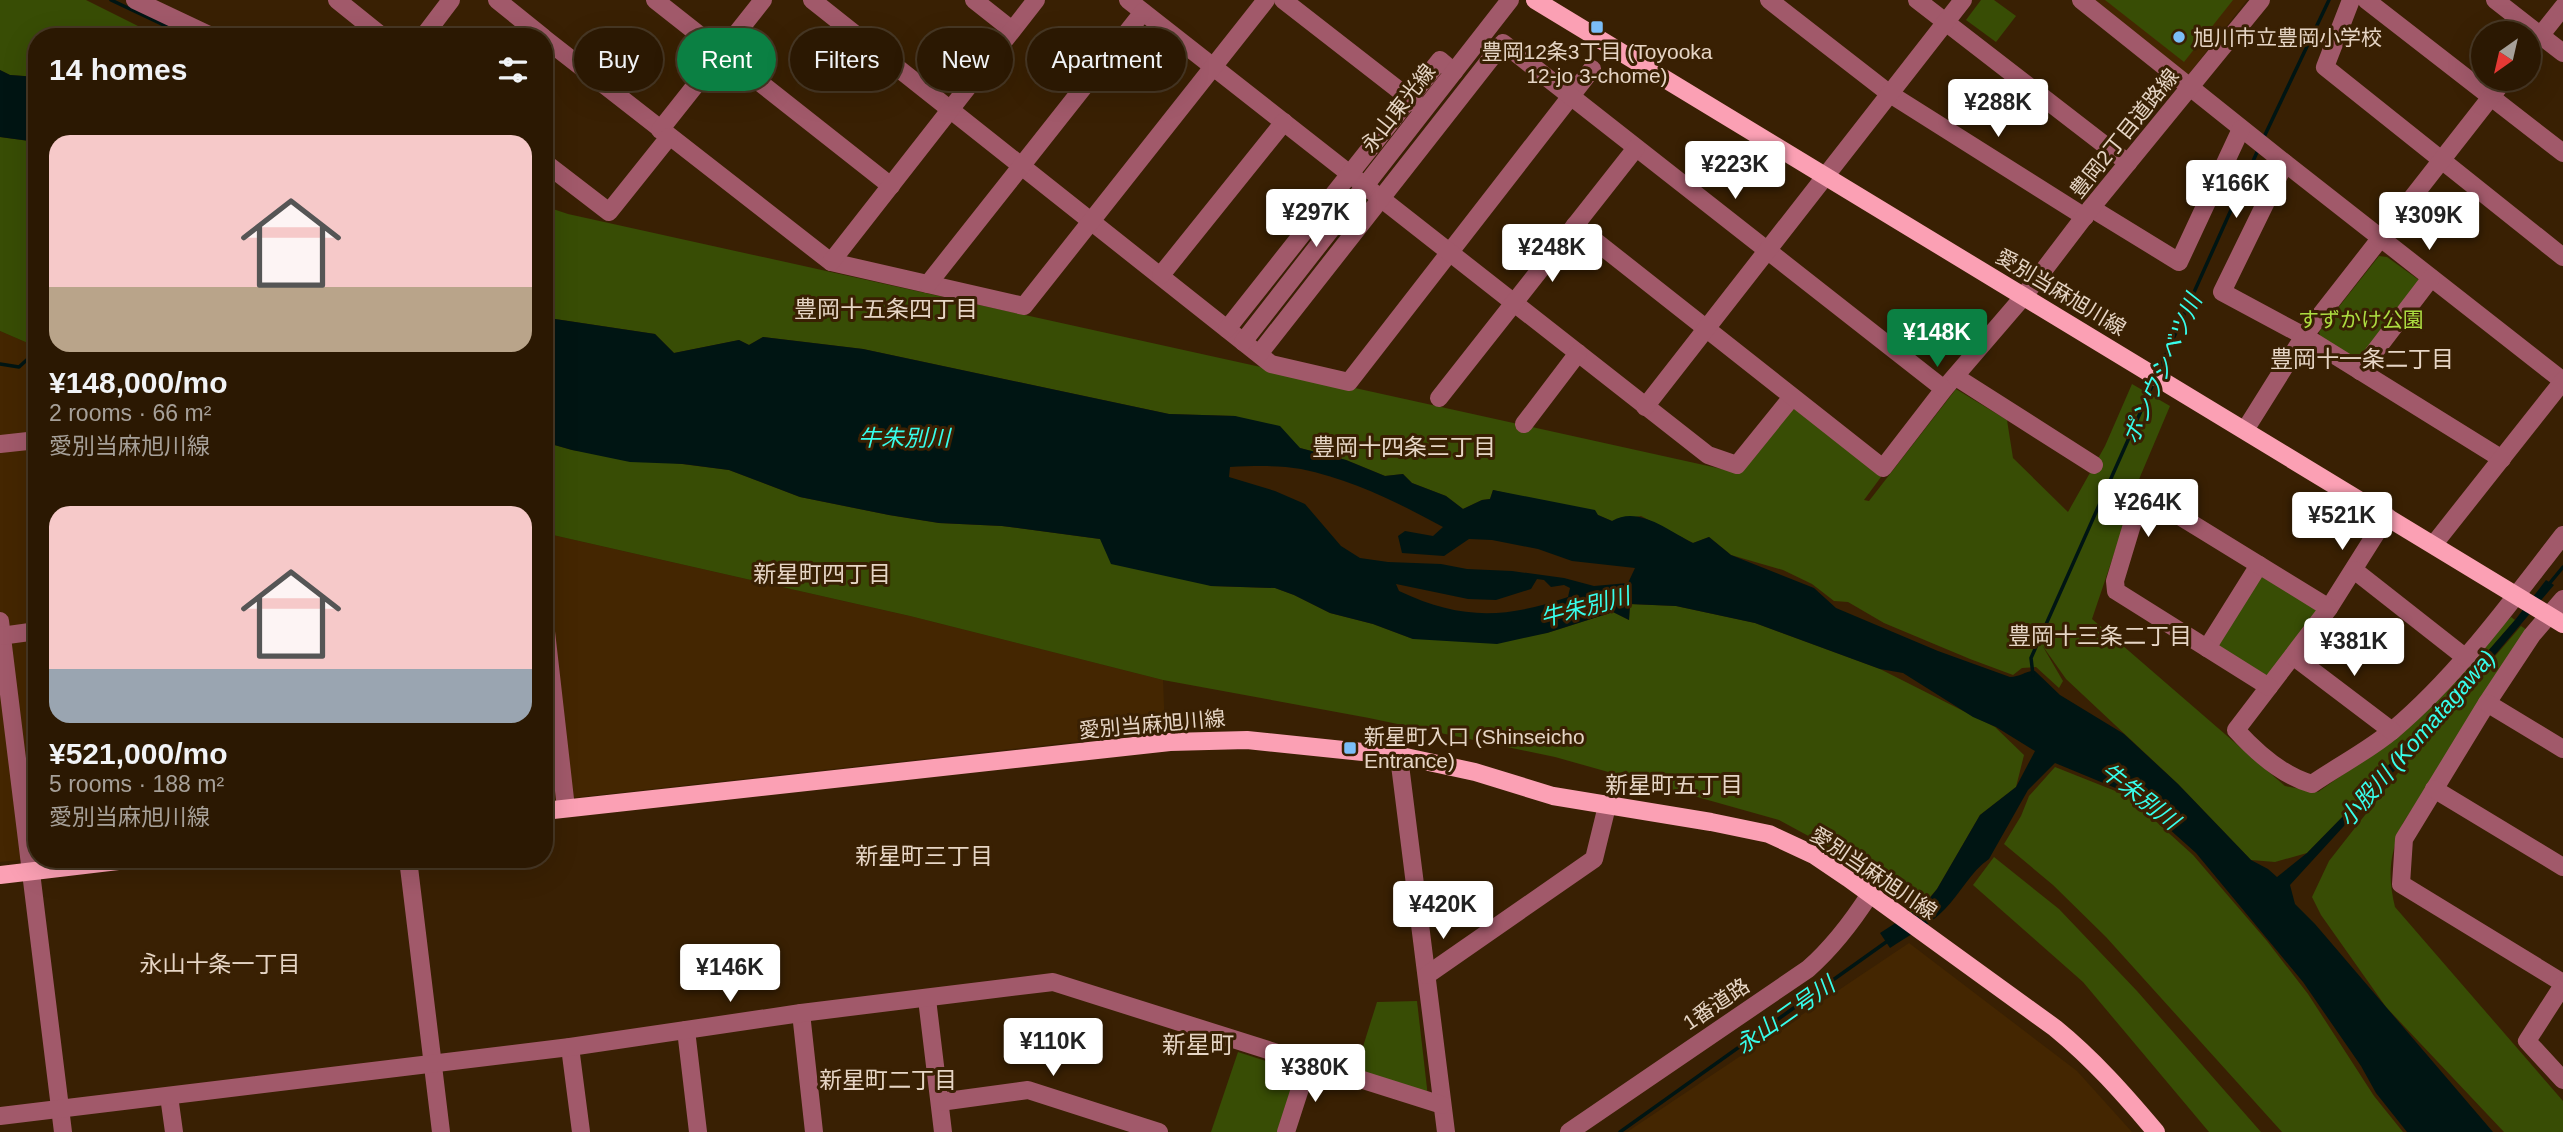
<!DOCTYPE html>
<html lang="en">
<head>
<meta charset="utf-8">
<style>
  :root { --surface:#2b1802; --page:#33210c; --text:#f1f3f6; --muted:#a6a099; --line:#473724; --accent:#0b8043 }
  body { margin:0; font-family:Helvetica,"Noto Sans JP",sans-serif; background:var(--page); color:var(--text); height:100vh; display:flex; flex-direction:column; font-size:26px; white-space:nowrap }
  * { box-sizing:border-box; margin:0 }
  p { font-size:23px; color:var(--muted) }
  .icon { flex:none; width:38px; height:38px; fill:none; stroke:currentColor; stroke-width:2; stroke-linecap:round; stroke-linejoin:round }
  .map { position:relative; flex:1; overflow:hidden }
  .panel { position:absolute; left:28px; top:28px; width:525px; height:840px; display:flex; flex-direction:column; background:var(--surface); border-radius:28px; box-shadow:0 7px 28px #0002,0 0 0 2px var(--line) }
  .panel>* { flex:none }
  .guide { position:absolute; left:574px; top:28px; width:665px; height:63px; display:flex; gap:14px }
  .needle { width:46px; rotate:214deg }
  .controls { position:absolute; left:2471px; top:21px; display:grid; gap:14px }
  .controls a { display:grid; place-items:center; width:70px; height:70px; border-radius:50%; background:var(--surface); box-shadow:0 7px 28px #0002,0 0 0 2px var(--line); font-size:35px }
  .price { position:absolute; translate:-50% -60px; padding:0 16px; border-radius:7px; background:#fff; color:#222; font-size:23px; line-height:46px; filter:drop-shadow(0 2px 4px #0008) }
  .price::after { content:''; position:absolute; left:50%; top:42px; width:21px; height:16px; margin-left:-10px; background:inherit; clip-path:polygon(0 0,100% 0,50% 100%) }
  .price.on { background:var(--accent); color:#fff }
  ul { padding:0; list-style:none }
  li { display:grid; align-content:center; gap:14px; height:371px; padding:0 21px }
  li span { display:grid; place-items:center; height:217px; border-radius:21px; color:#555 }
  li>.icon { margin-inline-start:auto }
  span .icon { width:126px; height:126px; fill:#fffc; stroke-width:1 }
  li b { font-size:30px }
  h2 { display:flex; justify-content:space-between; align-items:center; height:84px; padding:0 21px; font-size:30px }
  .tag { padding:0 24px; border-radius:32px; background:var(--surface); box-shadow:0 7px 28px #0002,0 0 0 2px var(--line); font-size:24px; line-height:63px }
  .tag.on { background:var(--accent); color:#fff }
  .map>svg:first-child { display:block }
</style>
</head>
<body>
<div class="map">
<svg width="2563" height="1132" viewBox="0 0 2563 1132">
  <rect width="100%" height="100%" fill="#392003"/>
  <g fill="#442601">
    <path d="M 2094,0 L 2247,0 L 2188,75 Z"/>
    <path d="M 0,331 L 37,347 L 37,858 L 0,862 Z"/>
    <path d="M 544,533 L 910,616 L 1163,680 L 1165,732 L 544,801 Z"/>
    <path d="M 1909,943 L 2077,1071 L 2132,1132 L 1627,1132 Z"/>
  </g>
  <g fill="#384d05">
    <path d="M 0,0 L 86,0 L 160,37 L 37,37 L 37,77 L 10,75 L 0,70 Z"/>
    <path d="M 1981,0 L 1994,0 L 2016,16 L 1996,42 L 1966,20 Z"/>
    <path d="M 2105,0 L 2233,0 L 2184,62 Z"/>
    <path d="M 0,137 L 37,142 L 37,347 L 0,331 Z"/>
    <path d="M 544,206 L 568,214 L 1740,473 L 1737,465 L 1792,397 L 1883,468 L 1881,477 L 1864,500 L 1869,501 L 1956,389 L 2007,420 L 2013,458 L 2068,512 L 2105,446 L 2132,384 L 2170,406 L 2140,477 L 2092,619 L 2285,786 L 2318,792 L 2379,749 L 2439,692 L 2511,617 L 2515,620 L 2353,806 L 2307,853 L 2275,862 L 2251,860 L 2178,784 L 2066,679 L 2042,645 L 2063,681 L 2059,688 L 2036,667 L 2022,668 L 2013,675 L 1970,659 L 1884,623 L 1848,602 L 1834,601 L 1812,584 L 1783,570 L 1731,555 L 1709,537 L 1693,543 L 1641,516 L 1612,521 L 1598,515 L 1493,490 L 1490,499 L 1482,500 L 1463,509 L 1446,496 L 1412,483 L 1403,474 L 1385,476 L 1346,460 L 1300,448 L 1290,439 L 1235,416 L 1169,414 L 863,349 L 763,337 L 749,345 L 739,340 L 674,353 L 655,334 L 555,319 L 544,314 Z"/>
    <path d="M 2379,256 L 2387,257 L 2419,280 L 2358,360 L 2320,336 L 2319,332 Z"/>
    <path d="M 544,442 L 572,450 L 729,470 L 800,497 L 889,515 L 939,523 L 1002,526 L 1100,539 L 1211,586 L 1275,588 L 1294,595 L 1330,613 L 1373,624 L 1413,639 L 1547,633 L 1613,612 L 1629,620 L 1630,604 L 1676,606 L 1755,623 L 1880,669 L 1995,727 L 2024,755 L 2016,787 L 1980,815 L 1937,889 L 1924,904 L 1909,914 L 1908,890 L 1779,820 L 1555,757 L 1369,718 L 1163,680 L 910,616 L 544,533 Z"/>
    <path d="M 2259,575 L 2319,610 L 2267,677 L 2214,644 Z"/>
    <path d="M 2521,626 L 2527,630 L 2403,823 C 2390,854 2387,874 2395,907 L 2563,1101 L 2563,1132 L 2504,1132 L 2386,1007 L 2321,915 L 2312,897 L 2329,861 L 2430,732 Z"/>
    <path d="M 2055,767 L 2128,796 L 2193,855 L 2267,941 L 2308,994 L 2374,1096 L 2403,1132 L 2282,1132 L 2106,937 L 2053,885 L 2004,844 L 2021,816 L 2029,796 Z"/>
    <path d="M 1994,857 L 2059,909 L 2137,991 L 2261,1132 L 2209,1132 L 2083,982 L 1973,885 Z"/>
    <path d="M 1417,1001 L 1428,1097 L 1355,1072 L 1377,1002 Z"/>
    <path d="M 1238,1052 L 1297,1071 L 1277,1132 L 1211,1132 Z"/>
  </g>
  <g fill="#001513" fill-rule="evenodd">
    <path d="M 0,70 L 10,75 L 37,77 L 37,142 L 0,137 Z"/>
    <path d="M 544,315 L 555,319 L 655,334 L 674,353 L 739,340 L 749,345 L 763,337 L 863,349 L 1169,414 L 1235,416 L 1280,426 L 1300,448 L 1346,460 L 1385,476 L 1403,474 L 1412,483 L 1446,496 L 1463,509 L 1482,500 L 1490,499 L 1493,490 L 1595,510 L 1598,515 L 1612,521 C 1638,505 1669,531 1693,543 L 1709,537 L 1731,555 L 1814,588 L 1836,608 L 1938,651 L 2010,677 C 2020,677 2025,671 2035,671 L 2060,695 L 2124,734 L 2178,784 L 2251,860 L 2268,869 L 2277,877 L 2307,853 L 2353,806 L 2515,620 L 2546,580 L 2554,585 L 2430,732 L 2290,885 L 2295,904 L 2315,924 L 2493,1132 L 2407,1132 L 2376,1093 L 2361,1066 L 2303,982 L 2196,853 L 2130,794 L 2055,763 L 2028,790 L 1989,859 C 1971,871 1960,894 1945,909 C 1930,925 1908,936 1890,948 L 1880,933 L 1925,904 L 1937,889 L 1980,815 L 2016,787 L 2035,751 L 1996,727 L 1973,717 L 1903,673 L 1880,669 L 1755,623 L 1676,606 L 1630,604 L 1629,620 L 1613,612 L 1547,633 L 1497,644 L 1413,639 L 1373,624 L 1330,613 L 1294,595 L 1275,588 L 1211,586 L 1111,564 L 1100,539 L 1002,526 L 939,523 L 889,515 L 800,497 L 729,470 L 683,464 L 630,462 L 572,450 L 544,442 ZM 1230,467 C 1253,466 1279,465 1301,469 C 1351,479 1399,503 1443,527 L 1433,536 L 1405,531 L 1398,536 L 1402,553 L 1444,556 L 1469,539 L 1492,540 L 1538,549 L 1572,561 L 1635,568 L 1628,583 L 1594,586 L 1564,578 L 1512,571 L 1467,569 L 1441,564 L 1388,562 L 1360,558 L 1341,546 L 1305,504 L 1275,491 L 1229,477 ZM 1537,579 L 1544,580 L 1551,587 L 1564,585 L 1570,588 L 1568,597 C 1504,619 1461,620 1399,591 L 1396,584 L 1468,599 L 1496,600 L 1531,589 Z"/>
  </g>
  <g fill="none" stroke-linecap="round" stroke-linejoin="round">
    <g stroke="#001513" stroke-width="3.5">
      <path d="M 111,0 L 189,37"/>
      <path d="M 2264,137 L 2329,0"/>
      <path d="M 0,364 L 19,367 L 31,356 L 37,346"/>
      <path d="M 2159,370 L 2258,150"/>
      <path d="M 2549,584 L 2563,567"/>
      <path d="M 2033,675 L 2031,658 L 2153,384"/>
      <path d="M 1620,1132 L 1889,940"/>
    </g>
    <g stroke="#a1596a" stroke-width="18">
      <path d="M 135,0 L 213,37"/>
      <path d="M 337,0 L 383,37"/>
      <path d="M 497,0 L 543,37"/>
      <path d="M 655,0 L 891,186"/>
      <path d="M 812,0 L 1271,364 L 1349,382 L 1592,69"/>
      <path d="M 974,0 L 1012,30"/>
      <path d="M 1128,0 L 1708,455 L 1737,465 L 1792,397"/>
      <path d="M 1283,0 L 1418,105"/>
      <path d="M 1769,0 L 1890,94 L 2085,217"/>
      <path d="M 1917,0 L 2128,163"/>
      <path d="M 2081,0 L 2285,163 L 2563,381"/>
      <path d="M 2351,0 L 2325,67 L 2563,257"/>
      <path d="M 2366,0 L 2563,153"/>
      <path d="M 2495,0 L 2563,53"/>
      <path d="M 423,37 L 451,0"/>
      <path d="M 544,38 L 831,262 L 1024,306 L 1266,0"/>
      <path d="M 2529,50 L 2563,7"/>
      <path d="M 660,130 L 763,0"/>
      <path d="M 544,162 L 609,212 L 669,137"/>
      <path d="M 2285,163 L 2222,292 L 2304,336 L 2502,459"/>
      <path d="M 2091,208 L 2179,262 L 2241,129"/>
      <path d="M 1575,225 L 1883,468 L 1944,389 L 2024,296 L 2091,208 L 2261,0"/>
      <path d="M 831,262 L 1036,0"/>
      <path d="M 1161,275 L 1284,122"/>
      <path d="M 928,284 L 1143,12"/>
      <path d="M 1227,329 L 1440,60 L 1454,72"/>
      <path d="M 1243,342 L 1510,0"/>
      <path d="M 1259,354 L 1503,43 L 1944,389"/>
      <path d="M 2360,371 L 2431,278"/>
      <path d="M 1956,377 L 2094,465"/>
      <path d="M 1439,398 L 1636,148"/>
      <path d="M 1645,407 L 1963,0"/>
      <path d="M 1524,424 L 1578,353"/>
      <path d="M 2245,430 L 2304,336 L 2505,79"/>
      <path d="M 0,444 L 37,440"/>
      <path d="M 2387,516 L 2329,608 L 2236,730 C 2256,752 2283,776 2312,784 C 2338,766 2368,751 2393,730 C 2459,674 2510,603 2563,535"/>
      <path d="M 2434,544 L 2563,381"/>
      <path d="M 2354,570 L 2466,658"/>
      <path d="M 2563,599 L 2532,635 L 2487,703 L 2404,839 L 2401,884 L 2563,983"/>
      <path d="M 544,614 L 566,808"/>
      <path d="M 0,621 L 63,1132"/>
      <path d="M 0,636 L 37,631"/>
      <path d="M 2207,648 L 2259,565"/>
      <path d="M 2293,656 L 2392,731"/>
      <path d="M 2269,687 L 2116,591 L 2115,581 L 2141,495 L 2147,496 L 2329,608"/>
      <path d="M 2487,703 L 2563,749"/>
      <path d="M 1396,733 L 1446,1132"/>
      <path d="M 2434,789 L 2563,867"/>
      <path d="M 408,859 L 441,1132"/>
      <path d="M 1427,975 L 1594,859 L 1607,806"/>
      <path d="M 2563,985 L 2527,1041 L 2563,1080"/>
      <path d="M 927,999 L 943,1132"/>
      <path d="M 801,1013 L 814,1132"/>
      <path d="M 686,1030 L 698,1132"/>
      <path d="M 570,1047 L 581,1132"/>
      <path d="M 169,1096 L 174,1132"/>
      <path d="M 940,1102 L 1028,1090 L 1159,1132"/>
      <path d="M 0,1116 L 570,1047 L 801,1013 L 1053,982 L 1442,1105"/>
      <path d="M 1286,1132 L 1308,1064"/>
      <path d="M 1569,1132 L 1808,969 C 1833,947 1852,922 1870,894"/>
    </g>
    <g stroke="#fba0b4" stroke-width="18">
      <path d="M 1535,0 L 2563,624"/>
      <path d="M 544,811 L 1170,742 L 1247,740 L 1401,756 L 1475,772 L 1553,796 L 1711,822 L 1769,834 L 1814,855 L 1848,878 L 2055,1028 C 2093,1059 2124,1094 2156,1132"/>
      <path d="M 0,875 L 135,859"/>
    </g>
  </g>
  <g fill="#7bbef8" stroke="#392003" stroke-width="2.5">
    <rect x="1590" y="20" width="14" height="14" rx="3.5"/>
    <circle cx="2179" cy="37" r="7"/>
    <rect x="1343" y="741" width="14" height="14" rx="3.5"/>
  </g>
  <g text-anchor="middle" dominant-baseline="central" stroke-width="6" stroke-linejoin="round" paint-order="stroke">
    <g font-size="21" fill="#e6d5c5" stroke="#392003" text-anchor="start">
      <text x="2193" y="37">旭川市立豊岡小学校</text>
      <text x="1597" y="51" text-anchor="middle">豊岡12条3丁目 (Toyooka<tspan x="1597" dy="24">12-jo 3-chome)</tspan></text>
      <text x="1364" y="736">新星町入口 (Shinseicho<tspan x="1364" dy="24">Entrance)</tspan></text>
    </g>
    <g font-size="21" fill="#e6d5c5" stroke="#392003">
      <text transform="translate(1398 108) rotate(-52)">永山東光線</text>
      <text transform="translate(2124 133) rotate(-51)">豊岡2丁目道路線</text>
      <text transform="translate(2061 292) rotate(31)">愛別当麻旭川線</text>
      <text transform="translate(1152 724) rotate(-5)">愛別当麻旭川線</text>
      <text transform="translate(1874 873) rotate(34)">愛別当麻旭川線</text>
      <text transform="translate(1716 1004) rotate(-34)">1番道路</text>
    </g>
    <g font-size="21" fill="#acdd41" stroke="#392003">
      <text x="2361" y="319">すずかけ公園</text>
    </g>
    <g font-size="23" fill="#e6d5c5" stroke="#392003">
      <text x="886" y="309">豊岡十五条四丁目</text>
      <text x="2362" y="359">豊岡十一条二丁目</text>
      <text x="1404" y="447">豊岡十四条三丁目</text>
      <text x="822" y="574">新星町四丁目</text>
      <text x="2100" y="636">豊岡十三条二丁目</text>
      <text x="1674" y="785">新星町五丁目</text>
      <text x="924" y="856">新星町三丁目</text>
      <text x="220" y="964">永山十条一丁目</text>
      <text x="888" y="1080">新星町二丁目</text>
    </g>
    <g font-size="23" font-style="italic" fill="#37fdeb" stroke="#392003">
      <text transform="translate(2162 369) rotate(-66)">ポンウシベツ川</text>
      <text x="904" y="438">牛朱別川</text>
      <text transform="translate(1585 607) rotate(-15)">牛朱別川</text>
      <text transform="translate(2417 738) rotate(-49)">小股川 (Komatagawa)</text>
      <text transform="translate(2140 796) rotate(38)">牛朱別川</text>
      <text transform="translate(1785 1015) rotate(-35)">永山二号川</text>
    </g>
    <g font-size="24" fill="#e6d5c5" stroke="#392003">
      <text x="1198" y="1044">新星町</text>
    </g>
  </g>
</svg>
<div class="controls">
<a><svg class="needle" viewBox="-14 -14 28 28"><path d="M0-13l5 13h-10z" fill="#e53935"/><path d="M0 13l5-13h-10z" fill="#a6a099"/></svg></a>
</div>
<b class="price" style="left:1998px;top:139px">¥288K</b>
<b class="price" style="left:1735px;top:201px">¥223K</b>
<b class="price" style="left:2236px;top:220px">¥166K</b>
<b class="price" style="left:1316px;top:249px">¥297K</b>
<b class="price" style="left:2429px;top:252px">¥309K</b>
<b class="price" style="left:1552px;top:284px">¥248K</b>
<b class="price on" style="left:1937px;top:369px">¥148K</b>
<b class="price" style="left:2148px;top:539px">¥264K</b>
<b class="price" style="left:2342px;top:552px">¥521K</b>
<b class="price" style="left:2354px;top:678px">¥381K</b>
<b class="price" style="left:1443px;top:941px">¥420K</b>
<b class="price" style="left:730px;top:1004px">¥146K</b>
<b class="price" style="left:1053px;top:1078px">¥110K</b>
<b class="price" style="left:1315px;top:1104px">¥380K</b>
<div class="guide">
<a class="tag">Buy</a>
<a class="tag on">Rent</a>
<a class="tag">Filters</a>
<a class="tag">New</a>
<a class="tag">Apartment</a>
</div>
<section class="panel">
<h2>14 homes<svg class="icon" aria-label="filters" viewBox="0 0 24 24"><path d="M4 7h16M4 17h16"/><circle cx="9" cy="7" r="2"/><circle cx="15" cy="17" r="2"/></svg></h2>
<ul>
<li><span style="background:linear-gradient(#f6c9c9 70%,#b9a48a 0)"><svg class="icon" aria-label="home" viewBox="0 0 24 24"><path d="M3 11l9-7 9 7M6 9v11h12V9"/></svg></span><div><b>¥148,000/mo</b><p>2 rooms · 66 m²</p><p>愛別当麻旭川線</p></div></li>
<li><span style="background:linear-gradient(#f6c9c9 75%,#9aa5b1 0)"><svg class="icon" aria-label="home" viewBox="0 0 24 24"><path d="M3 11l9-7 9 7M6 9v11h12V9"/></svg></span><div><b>¥521,000/mo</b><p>5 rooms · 188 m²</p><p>愛別当麻旭川線</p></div></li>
</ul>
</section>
</div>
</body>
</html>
